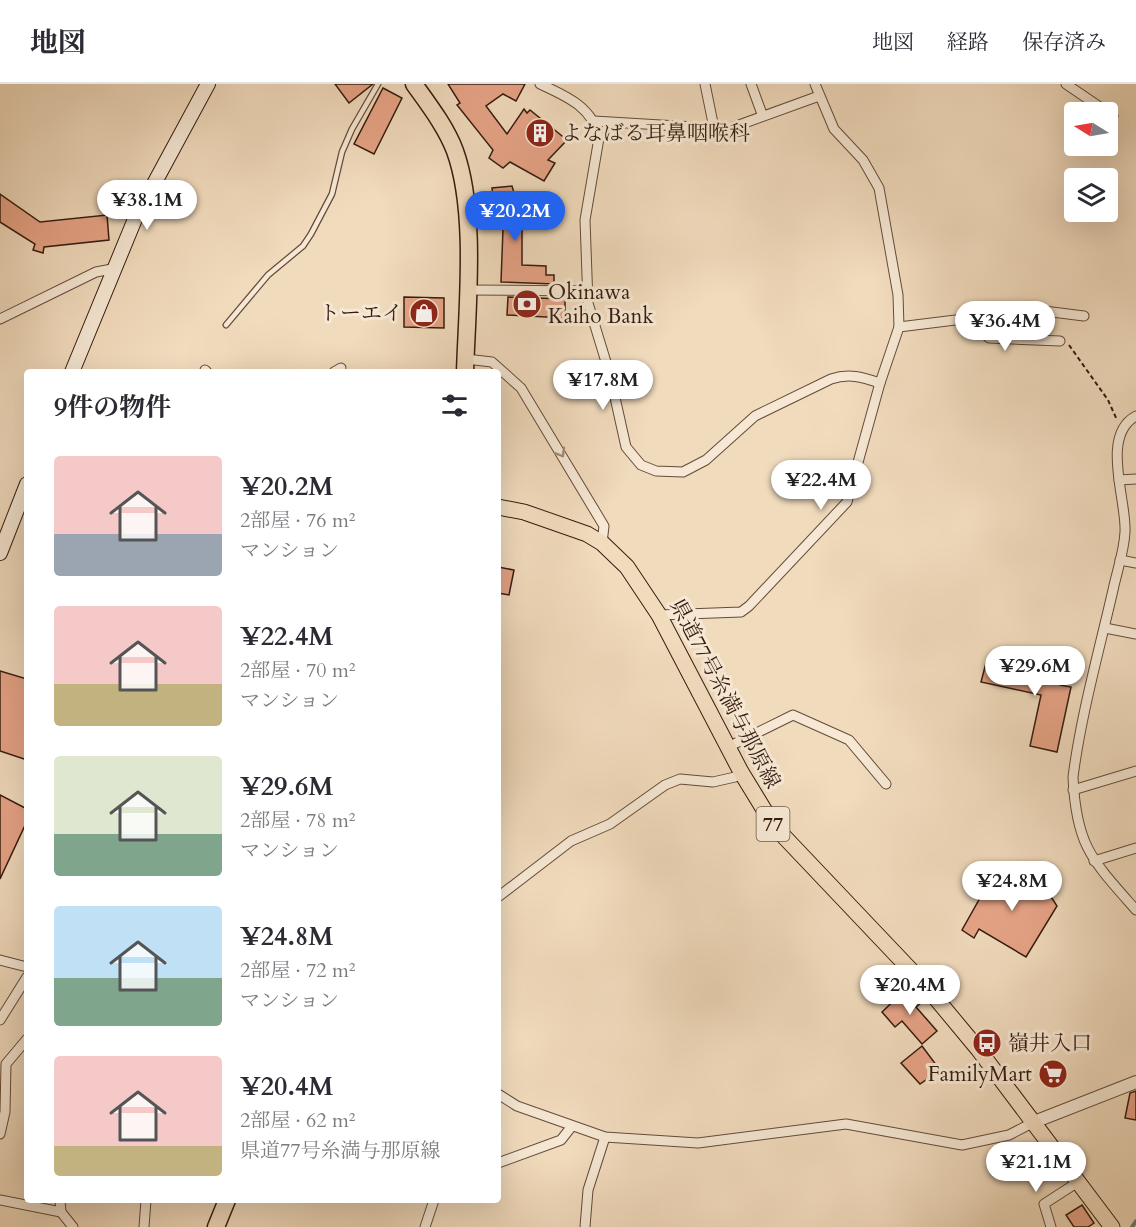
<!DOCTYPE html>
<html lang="ja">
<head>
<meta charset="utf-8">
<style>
  :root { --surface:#fff; --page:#f7f7f7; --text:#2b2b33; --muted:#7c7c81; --line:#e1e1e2; --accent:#2563eb }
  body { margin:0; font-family:Cardo,"Noto Serif JP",serif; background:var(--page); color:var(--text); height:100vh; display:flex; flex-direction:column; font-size:22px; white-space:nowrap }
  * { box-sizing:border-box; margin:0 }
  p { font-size:20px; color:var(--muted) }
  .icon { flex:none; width:33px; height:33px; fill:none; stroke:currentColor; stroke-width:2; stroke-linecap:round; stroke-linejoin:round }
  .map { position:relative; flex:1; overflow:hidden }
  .details { position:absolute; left:24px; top:285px; width:477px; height:834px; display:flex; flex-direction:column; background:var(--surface); border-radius:6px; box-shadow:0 6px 24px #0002 }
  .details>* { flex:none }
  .needle { width:39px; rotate:281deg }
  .tools { position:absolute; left:1064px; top:18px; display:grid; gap:12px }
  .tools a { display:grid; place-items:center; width:54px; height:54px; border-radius:6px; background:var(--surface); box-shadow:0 6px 24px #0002; font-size:30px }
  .price { position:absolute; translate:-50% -51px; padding:0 14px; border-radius:21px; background:#fff; color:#222; font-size:20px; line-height:39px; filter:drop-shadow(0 2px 3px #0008) }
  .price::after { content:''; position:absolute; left:50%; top:36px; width:18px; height:14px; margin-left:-9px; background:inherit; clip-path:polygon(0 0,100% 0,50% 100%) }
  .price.current { background:var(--accent); color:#fff }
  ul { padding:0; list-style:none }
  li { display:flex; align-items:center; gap:18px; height:150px; padding:0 30px }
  li span { display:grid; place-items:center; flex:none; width:168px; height:120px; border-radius:6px; color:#555 }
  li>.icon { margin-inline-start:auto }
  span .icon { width:72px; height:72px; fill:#fffc; stroke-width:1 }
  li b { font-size:26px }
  h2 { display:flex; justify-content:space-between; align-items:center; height:72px; padding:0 30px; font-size:26px }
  header { display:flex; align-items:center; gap:36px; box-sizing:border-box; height:84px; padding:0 30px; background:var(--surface); border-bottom:2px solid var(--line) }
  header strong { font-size:28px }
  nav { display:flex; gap:33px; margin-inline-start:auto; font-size:21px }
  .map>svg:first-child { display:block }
</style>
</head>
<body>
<header>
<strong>地図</strong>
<nav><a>地図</a><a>経路</a><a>保存済み</a></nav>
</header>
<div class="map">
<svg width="1136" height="1143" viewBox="0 0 1136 1143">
  <rect width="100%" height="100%" fill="#f1dbbd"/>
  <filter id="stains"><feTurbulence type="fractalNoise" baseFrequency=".00333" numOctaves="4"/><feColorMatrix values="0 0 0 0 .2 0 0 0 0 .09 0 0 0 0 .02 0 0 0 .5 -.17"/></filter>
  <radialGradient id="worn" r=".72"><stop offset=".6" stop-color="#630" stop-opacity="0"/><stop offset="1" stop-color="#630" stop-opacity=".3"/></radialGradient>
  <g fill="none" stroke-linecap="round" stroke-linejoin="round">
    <path stroke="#727b71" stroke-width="4" d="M 1132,1143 L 1136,1137"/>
  </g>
  <g fill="#e7a487" stroke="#351b0e" stroke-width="1.5">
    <path d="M 335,0 L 373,0 L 349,19 Z"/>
    <path d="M 448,0 L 525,0 L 516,17 L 503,10 L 486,22 L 507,50 L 524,25 L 527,29 L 530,26 L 567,56 L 548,76 L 555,79 L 544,97 L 510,78 L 503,84 L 489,74 L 493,66 L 457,21 L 460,19 Z"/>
    <path d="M 383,4 L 402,14 L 374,70 L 354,60 Z"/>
    <path d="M 512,102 L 522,136 L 522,181 L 546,182 L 546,191 L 554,191 L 554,200 L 501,198 L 503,145 L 498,145 L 498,131 L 495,131 L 492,104 Z"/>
    <path d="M 0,110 L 40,138 L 107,131 L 109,156 L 44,163 L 43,169 L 33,166 L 35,160 L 0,138 Z"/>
    <path d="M 404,213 L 444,214 L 444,244 L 404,243 Z"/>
    <path d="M 508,213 L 565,215 L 565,234 L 507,231 Z"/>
    <path d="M 498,483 L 514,486 L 509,511 L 498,509 Z"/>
    <path d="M 992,574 L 1062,589 L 1060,601 L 1071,603 L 1057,668 L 1030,662 L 1041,611 L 981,598 L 986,579 L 990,579 Z"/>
    <path d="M 0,587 L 27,595 L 27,676 L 0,667 Z"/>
    <path d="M 0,711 L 27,725 L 27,737 L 0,795 Z"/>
    <path d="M 998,782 L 1048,808 L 1057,822 L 1026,873 L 979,845 L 974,854 L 962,846 Z"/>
    <path d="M 907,904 L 921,919 L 916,923 L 937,947 L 922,960 L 902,937 L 895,943 L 882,928 Z"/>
    <path d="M 922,962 L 940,986 L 920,1000 L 901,979 Z"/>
    <path d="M 1136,1007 L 1136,1036 L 1125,1034 L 1130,1009 Z"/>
    <path d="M 1082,1121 L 1094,1139 L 1088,1143 L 1074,1143 L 1066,1131 Z"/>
  </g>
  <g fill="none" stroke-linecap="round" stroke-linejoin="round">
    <g stroke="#644b3a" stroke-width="7">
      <path id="service" d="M 226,241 L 268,191 L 303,162 L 311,150 L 332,110 L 342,68 L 352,45 L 378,0"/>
    </g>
    <g stroke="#644b3a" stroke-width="11">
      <g id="minor">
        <path d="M 540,0 C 566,12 593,23 599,54 L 585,136 L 588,219 L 610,291 L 626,363 L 641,381 L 656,387 L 683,388 L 706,376 L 755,332 L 831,295 C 849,289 862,293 880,299"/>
        <path d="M 705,0 L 714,44"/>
        <path d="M 751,0 L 762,30"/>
        <path d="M 1066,0 L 1113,32"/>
        <path d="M 594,37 L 728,45 L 819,12"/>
        <path d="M 467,206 L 587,207"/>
        <path d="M 0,235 L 96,188 L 112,185"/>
        <path d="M 968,235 L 989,254 L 1060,257"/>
        <path d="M 899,243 L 1036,226 L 1084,232"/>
        <path d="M 466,275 L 492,278 L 521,304 L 604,442 L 602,459"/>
        <path d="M 205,286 L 207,288"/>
        <path d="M 334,288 L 341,284"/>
        <path d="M 1136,332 C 1100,351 1127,417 1125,448 C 1124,468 1117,487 1113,506 C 1099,567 1081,631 1073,693 C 1076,762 1092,776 1136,826"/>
        <path d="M 1119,396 L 1136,395"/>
        <path d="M 1120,476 L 1136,479"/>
        <path d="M 659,531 L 741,528 L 749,522 L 847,418 L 880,299 L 899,243 L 898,211 L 879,104 L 863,76 L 834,45 L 815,0"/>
        <path d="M 1105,544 L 1136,550"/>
        <path d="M 728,663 L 793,631 L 849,656 L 886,700"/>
        <path d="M 1073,706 L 1136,687"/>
        <path d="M 1094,777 L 1136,764"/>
        <path d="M 498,813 L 571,757 L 610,740 L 665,701 L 680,695 L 713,698 L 735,693 L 741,688"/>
        <path d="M 0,876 L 27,883"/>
        <path d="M 0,936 L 27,893"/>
        <path d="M 498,1010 L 517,1022 L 605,1053 L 698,1059 L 846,1040 L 962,1061 L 1009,1051 L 1034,1038"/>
        <path d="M 0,1050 L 5,1028 L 6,980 L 27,955"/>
        <path d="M 498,1079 L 561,1056 L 572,1042"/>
        <path d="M 0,1116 L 61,1128"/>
        <path d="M 60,1116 L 61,1128 L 73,1143"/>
        <path d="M 144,1143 L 146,1116"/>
        <path d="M 425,1143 L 434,1116"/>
        <path d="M 585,1143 L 588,1106 L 605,1053"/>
        <path d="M 1051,1143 L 1044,1120 L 1078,1098"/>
      </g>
    </g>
    <g stroke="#644b3a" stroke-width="14">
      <path id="tertiary" d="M 1034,1038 L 1136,998"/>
    </g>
    <g stroke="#351b0e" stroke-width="16">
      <g id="secondary">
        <path d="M 72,288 L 135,135 L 208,0"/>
        <path d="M 0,469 L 27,400"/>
      </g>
    </g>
    <g stroke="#351b0e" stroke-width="17">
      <path id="primary" d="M 498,423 L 524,428 L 587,450 L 602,459 L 627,483 L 659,531 L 741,688 L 774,742 L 924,900 L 978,965 L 1112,1143"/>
    </g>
    <g stroke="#351b0e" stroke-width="19">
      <g id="trunk">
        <path d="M 414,0 C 429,21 446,43 455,67 C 477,128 467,223 465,288"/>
        <path d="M 216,1143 L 227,1116"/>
      </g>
    </g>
    <path stroke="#351b0e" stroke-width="2" stroke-dasharray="4.5 3" stroke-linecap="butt" d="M 1069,261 L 1108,316 L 1117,336"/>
    <use href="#service" stroke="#f6e8d4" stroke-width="4.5"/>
    <use href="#minor" stroke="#f6e8d4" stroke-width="9"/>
    <use href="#tertiary" stroke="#f6e8d4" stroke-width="12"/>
    <use href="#secondary" stroke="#f6e8d4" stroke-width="14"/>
    <use href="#primary" stroke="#f1dbbd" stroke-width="15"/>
    <use href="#trunk" stroke="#f1dbbd" stroke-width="16"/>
  </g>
  <defs><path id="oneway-chevron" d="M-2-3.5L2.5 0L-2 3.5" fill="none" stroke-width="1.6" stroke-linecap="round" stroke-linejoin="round" transform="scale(1.5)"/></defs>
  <use stroke="#9f8c7b" href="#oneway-chevron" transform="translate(561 369) rotate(60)"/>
  <defs>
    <g id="building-disc" transform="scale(1.5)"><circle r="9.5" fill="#8f2418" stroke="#f6e8d4"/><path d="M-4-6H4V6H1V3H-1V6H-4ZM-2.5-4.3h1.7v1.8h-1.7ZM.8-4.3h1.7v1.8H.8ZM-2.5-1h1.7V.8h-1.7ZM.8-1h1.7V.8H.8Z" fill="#fff"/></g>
    <g id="bank-disc" transform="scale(1.5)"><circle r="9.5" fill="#8f2418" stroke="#f6e8d4"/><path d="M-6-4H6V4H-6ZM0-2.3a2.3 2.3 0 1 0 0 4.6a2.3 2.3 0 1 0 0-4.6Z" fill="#fff"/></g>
    <g id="shop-disc" transform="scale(1.5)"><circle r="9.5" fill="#8f2418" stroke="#f6e8d4"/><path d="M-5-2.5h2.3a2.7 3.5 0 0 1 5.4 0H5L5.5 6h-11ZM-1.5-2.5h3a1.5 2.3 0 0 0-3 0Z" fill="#fff"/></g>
    <g id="bus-disc" transform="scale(1.5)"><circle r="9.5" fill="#8f2418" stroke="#f6e8d4"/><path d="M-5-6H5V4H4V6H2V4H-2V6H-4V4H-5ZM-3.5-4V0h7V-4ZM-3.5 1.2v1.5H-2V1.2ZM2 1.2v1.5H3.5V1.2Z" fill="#fff"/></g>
    <g id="supermarket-disc" transform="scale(1.5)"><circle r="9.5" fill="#8f2418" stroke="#f6e8d4"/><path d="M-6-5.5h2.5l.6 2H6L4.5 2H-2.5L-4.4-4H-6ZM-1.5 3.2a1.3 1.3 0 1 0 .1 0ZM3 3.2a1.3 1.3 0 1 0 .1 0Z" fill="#fff"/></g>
  </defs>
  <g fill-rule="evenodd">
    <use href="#building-disc" x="540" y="49"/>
    <use href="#bank-disc" x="527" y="220"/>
    <use href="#shop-disc" x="424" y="229"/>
    <use href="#bus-disc" x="987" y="959"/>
    <use href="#supermarket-disc" x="1053" y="990"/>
  </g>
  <g text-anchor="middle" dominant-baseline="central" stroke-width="6" stroke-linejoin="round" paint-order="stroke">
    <rect fill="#f6e8d4" stroke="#6f5849" stroke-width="1.5" x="756.5" y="723" width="33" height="34" rx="4.5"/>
    <g font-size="20" font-weight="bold" fill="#351b0e">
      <text x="773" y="740">77</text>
    </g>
    <g font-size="21" fill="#351b0e" stroke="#f6e8d4" text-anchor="start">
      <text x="561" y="49">よなばる耳鼻咽喉科</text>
      <text x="548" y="208">Okinawa<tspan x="548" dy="24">Kaiho Bank</tspan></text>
      <text x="403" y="229" text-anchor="end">トーエイ</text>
      <text x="1008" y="959">嶺井入口</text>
      <text x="1032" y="990" text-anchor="end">FamilyMart</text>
    </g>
    <g font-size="21" fill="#351b0e" stroke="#f6e8d4">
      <text transform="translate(725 610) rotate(62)">県道77号糸満与那原線</text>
    </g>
  </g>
  <rect width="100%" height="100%" filter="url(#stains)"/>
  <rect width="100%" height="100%" fill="url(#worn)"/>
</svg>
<div class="tools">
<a><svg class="needle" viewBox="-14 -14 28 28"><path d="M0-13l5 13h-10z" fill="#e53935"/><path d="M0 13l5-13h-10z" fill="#7c7c81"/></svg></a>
<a><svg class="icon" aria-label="layers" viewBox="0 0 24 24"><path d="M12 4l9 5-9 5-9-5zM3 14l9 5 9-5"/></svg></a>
</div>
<b class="price" style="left:147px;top:147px">¥38.1M</b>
<b class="price current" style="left:515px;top:158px">¥20.2M</b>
<b class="price" style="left:1005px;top:268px">¥36.4M</b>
<b class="price" style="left:603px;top:327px">¥17.8M</b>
<b class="price" style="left:821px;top:427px">¥22.4M</b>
<b class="price" style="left:1035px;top:613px">¥29.6M</b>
<b class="price" style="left:1012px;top:828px">¥24.8M</b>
<b class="price" style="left:910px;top:932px">¥20.4M</b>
<b class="price" style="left:1036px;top:1109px">¥21.1M</b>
<section class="details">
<h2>9件の物件<svg class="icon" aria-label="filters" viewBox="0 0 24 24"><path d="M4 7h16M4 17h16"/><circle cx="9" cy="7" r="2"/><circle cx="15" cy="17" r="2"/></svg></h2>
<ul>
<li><span style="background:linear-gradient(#f6c9c9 65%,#9aa5b1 0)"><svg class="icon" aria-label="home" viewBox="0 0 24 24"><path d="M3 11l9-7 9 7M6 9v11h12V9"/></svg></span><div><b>¥20.2M</b><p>2部屋 · 76 m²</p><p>マンション</p></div></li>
<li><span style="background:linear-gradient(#f6c9c9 65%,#c2b280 0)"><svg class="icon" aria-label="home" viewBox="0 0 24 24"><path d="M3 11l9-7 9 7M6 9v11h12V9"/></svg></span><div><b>¥22.4M</b><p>2部屋 · 70 m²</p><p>マンション</p></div></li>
<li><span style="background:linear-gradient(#dfe7d0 65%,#7fa58c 0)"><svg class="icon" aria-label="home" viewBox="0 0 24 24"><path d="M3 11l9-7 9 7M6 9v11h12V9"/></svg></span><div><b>¥29.6M</b><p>2部屋 · 78 m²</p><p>マンション</p></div></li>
<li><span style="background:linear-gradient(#bfe0f5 60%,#7fa58c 0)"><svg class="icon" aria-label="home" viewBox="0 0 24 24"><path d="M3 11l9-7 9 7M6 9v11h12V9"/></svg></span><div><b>¥24.8M</b><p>2部屋 · 72 m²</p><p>マンション</p></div></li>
<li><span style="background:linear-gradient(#f6c9c9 75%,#c2b280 0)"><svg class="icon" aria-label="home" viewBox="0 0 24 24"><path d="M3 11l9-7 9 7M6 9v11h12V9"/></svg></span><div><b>¥20.4M</b><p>2部屋 · 62 m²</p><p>県道77号糸満与那原線</p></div></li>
</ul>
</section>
</div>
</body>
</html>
